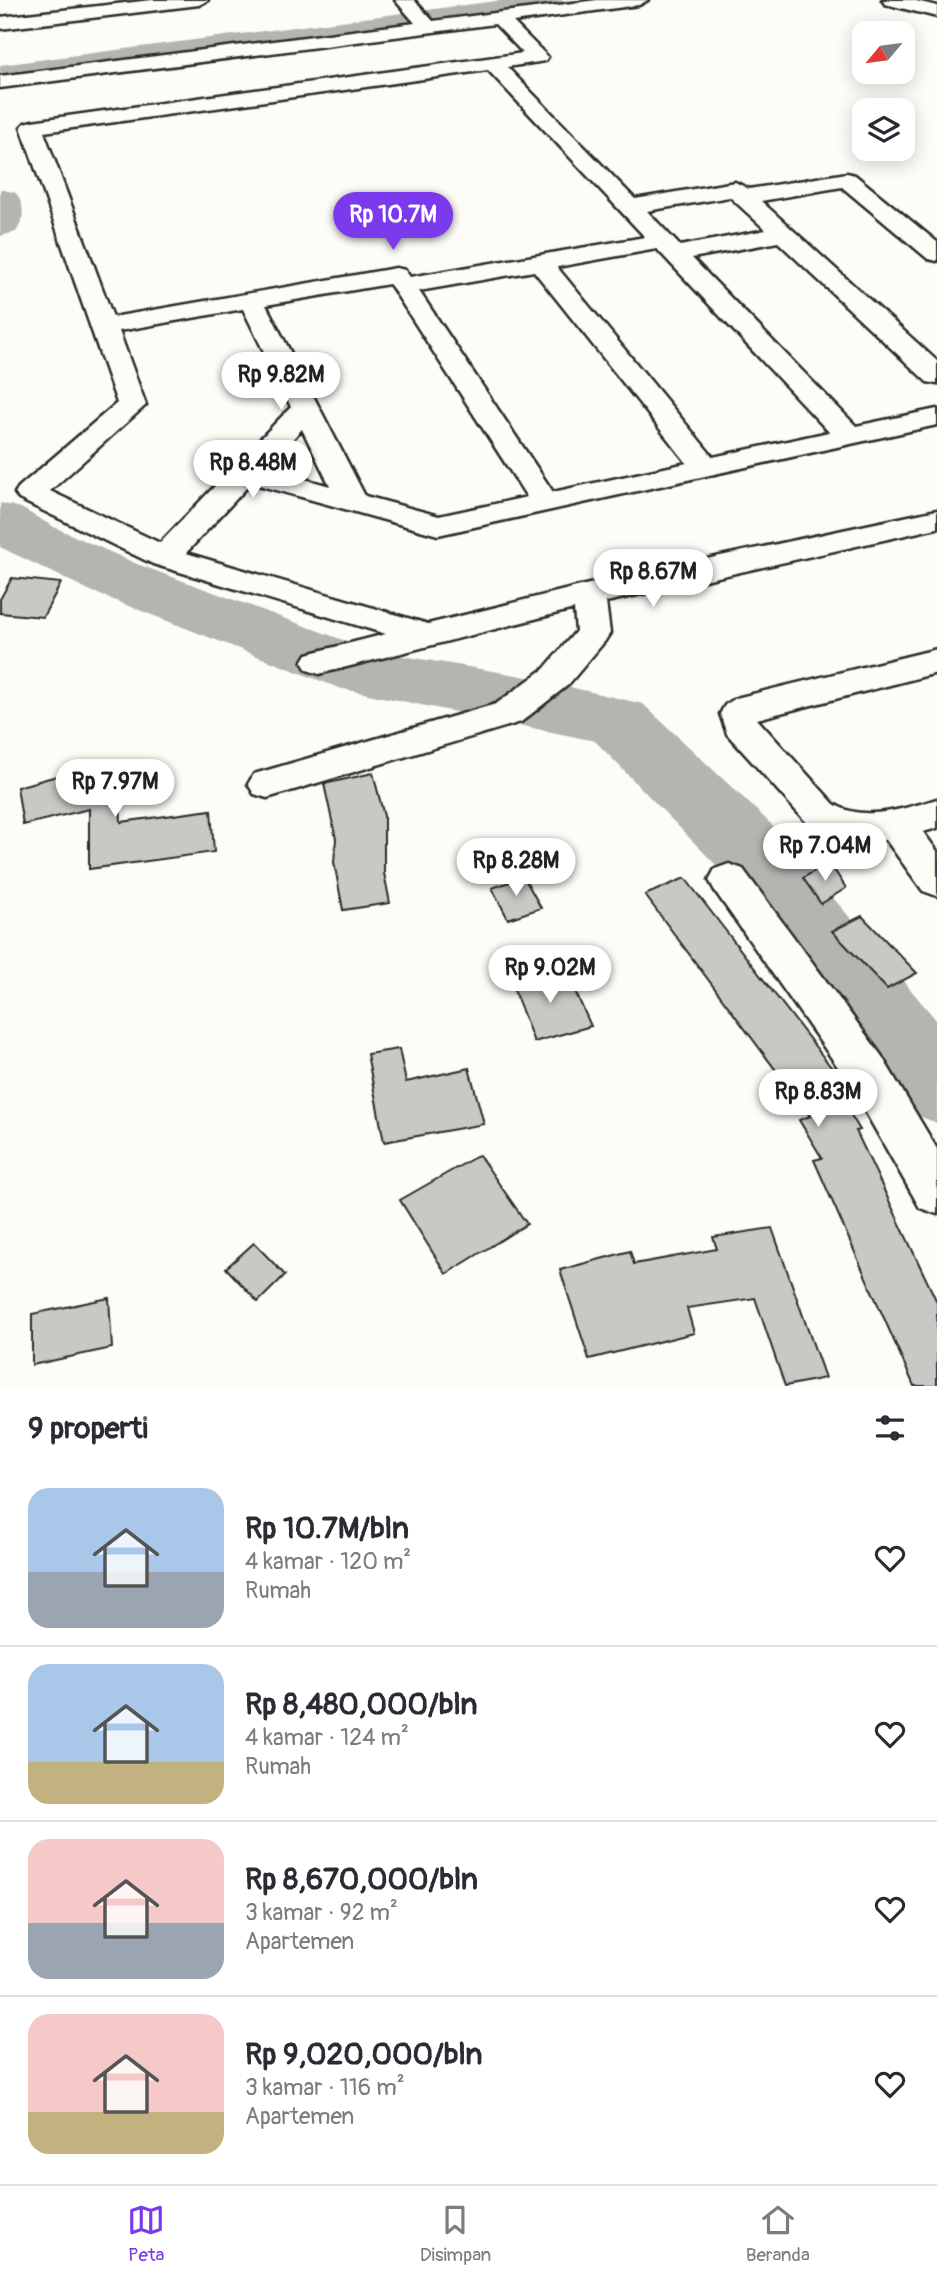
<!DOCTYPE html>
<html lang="id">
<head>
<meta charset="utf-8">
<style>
  :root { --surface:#fff; --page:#f7f7f7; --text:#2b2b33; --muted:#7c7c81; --line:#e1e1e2; --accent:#7c3aed }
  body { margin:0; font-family:Pangolin,sans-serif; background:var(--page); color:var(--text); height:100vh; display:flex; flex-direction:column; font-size:26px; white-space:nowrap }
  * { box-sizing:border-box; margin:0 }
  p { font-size:23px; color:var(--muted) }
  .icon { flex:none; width:38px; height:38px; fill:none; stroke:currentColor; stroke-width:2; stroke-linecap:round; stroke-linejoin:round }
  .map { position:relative; height:1386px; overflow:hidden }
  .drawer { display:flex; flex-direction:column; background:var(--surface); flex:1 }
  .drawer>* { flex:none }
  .needle { width:46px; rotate:241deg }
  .tools { position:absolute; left:852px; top:21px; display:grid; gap:14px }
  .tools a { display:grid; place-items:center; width:63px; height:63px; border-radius:14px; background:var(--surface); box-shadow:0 4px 18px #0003; font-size:35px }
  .price { position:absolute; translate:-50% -60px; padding:0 16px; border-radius:24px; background:#fff; color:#222; font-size:23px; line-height:46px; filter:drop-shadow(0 2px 4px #0008) }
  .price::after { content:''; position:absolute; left:50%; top:42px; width:21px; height:16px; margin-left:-10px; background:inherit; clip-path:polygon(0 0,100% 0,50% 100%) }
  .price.selected { background:var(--accent); color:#fff }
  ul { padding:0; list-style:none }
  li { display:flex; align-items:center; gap:21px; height:175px; padding:0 28px }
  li+li { border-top:2px solid var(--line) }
  li span { display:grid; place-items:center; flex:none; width:196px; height:140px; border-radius:21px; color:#555 }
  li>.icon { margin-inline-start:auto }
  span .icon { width:84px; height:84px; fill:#fffc; stroke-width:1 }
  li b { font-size:30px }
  h2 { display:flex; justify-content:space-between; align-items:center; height:84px; padding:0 28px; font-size:30px }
  .tabs { display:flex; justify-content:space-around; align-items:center; height:98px; border-top:2px solid var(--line); background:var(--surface); font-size:19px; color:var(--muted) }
  .tabs a { display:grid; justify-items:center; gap:4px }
  .tabs .selected { color:var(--accent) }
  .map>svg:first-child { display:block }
</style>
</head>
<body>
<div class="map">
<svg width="937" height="1386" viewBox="0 0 937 1386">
  <rect width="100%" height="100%" fill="#fdfcf7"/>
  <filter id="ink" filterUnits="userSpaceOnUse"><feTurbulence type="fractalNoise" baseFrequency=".0143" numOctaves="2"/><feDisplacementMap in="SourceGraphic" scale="14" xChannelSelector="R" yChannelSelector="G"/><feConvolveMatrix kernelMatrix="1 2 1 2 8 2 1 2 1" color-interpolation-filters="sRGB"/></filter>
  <g filter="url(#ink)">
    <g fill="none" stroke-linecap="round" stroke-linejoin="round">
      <g fill="#b5b4b1" fill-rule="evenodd">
        <path d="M 504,0 L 602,0 L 597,7 L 585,10 L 0,89 L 0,65 Z"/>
        <path d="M 0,189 L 16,193 C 25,206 25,218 16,232 L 0,236 Z"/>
        <path d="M 0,503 L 21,508 L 54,527 L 137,564 L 373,651 L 522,676 L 643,704 L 770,823 L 937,1021 L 937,1123 L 906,1111 L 716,865 L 595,741 L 339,688 L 93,592 L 0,547 Z"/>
      </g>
    </g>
    <g fill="#c9c8c4" stroke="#2b2b2b" stroke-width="2">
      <path d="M 12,578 L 61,583 L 43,617 L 0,613 L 0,599 Z"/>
      <path d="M 118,764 L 121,822 L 211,810 L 214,852 L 89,869 L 89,809 L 23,825 L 17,787 L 75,771 Z"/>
      <path d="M 373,773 L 384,816 L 384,873 L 390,903 L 343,910 L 334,862 L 336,839 L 324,784 Z"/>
      <path d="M 829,862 L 846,888 L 821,904 L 803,878 Z"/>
      <path d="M 524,877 L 541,908 L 508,919 L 492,888 Z"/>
      <path d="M 685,878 L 848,1089 L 838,1093 L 860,1130 L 856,1131 L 937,1302 L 937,1386 L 914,1386 L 814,1160 L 822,1158 L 799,1120 L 810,1116 L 645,895 Z"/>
      <path d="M 862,916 L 917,973 L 887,989 L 832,931 Z"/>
      <path d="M 565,969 L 591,1026 L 534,1042 L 511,982 Z"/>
      <path d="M 399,1049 L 406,1082 L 469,1068 L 484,1124 L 384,1142 L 367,1054 Z"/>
      <path d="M 479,1155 L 527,1224 L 446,1274 L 400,1200 Z"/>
      <path d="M 772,1228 L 825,1378 L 785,1386 L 755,1298 L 687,1308 L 694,1333 L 589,1359 L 560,1270 L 630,1251 L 634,1264 L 717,1249 L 713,1237 Z"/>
      <path d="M 254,1243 L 285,1275 L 258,1302 L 226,1268 Z"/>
      <path d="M 109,1298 L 112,1348 L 32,1365 L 32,1314 Z"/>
    </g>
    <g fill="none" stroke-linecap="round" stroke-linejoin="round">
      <g stroke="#2b2b2b" stroke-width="5">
        <g id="street">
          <path d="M 152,0 L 208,0 L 199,5 L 0,29 L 0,17 Z"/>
          <path d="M 395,0 L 414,0 L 433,21 L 597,0 L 648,0 L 639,5 L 513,22 L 548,57 L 545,61 L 507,67 L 635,199 L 735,182 L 749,189 L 847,173 L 855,175 L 937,242 L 937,261 L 928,259 L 842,187 L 761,201 L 937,361 L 937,384 L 927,382 L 778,242 L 692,258 L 856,426 L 937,409 L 937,425 L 438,535 L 251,483 L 186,553 L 428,624 L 589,584 L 937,510 L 937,528 L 606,602 L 610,633 L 605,641 L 568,685 L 521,722 L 267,798 L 254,794 L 248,784 L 254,774 L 496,704 L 544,669 L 576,631 L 574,609 L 319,674 L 307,670 L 302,662 L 307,654 L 386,634 L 153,564 L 19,499 L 15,493 L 19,487 L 117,403 L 21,127 L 25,123 L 32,121 L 523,53 L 495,24 L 0,88 L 0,76 L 415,23 ZM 488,70 L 645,237 L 410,277 L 405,270 L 396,268 L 113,317 L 44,132 ZM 730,197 L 766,230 L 680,246 L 647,211 ZM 657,249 L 829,432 L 713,457 L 557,267 ZM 534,271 L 687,463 L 553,492 L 419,291 ZM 389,284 L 391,286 L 527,497 L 439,516 L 365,496 L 266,305 ZM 243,309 L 291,407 L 160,543 L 50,491 L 146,405 L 119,331 ZM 302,429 L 330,486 L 265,468 Z"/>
          <path d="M 882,0 L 912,0 L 937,6 L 937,17 L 885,4 Z"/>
          <path d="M 937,649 L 937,673 L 757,719 L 834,804 C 864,823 906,808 937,799 L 937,828 L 923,832 L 937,851 L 937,896 L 923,891 L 886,840 C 859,841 832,840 808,824 L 727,734 L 720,714 L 725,705 L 736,698 Z"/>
          <path d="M 729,864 L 743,869 L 881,1055 L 937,1149 L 937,1214 L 920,1208 L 849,1083 L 715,891 L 709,880 L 715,869 Z"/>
        </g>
      </g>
      <use href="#street" fill="#fdfcf7" fill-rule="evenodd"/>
    </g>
  </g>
</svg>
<div class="tools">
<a><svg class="needle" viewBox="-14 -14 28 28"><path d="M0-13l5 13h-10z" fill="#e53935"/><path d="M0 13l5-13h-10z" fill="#7c7c81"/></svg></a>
<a><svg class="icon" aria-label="layers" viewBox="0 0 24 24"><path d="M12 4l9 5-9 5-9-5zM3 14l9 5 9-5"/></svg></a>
</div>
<b class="price selected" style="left:393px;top:252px">Rp 10.7M</b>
<b class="price" style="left:281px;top:412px">Rp 9.82M</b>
<b class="price" style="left:253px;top:500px">Rp 8.48M</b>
<b class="price" style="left:653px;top:609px">Rp 8.67M</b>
<b class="price" style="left:115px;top:819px">Rp 7.97M</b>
<b class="price" style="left:825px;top:883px">Rp 7.04M</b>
<b class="price" style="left:516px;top:898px">Rp 8.28M</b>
<b class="price" style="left:550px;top:1005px">Rp 9.02M</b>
<b class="price" style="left:818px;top:1129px">Rp 8.83M</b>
</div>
<section class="drawer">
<h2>9 properti<svg class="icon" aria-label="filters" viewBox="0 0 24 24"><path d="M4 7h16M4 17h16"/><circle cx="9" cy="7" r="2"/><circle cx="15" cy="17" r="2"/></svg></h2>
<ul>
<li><span style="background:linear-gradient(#a9c7e8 60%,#9aa5b1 0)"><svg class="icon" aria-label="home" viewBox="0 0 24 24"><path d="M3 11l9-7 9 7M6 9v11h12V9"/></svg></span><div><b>Rp 10.7M/bln</b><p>4 kamar · 120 m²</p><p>Rumah</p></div><svg class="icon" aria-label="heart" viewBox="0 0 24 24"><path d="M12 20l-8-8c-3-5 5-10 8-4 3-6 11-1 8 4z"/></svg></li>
<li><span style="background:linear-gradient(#a9c7e8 70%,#c2b280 0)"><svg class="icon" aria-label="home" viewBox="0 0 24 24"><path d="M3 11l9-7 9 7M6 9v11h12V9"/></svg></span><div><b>Rp 8,480,000/bln</b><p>4 kamar · 124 m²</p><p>Rumah</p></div><svg class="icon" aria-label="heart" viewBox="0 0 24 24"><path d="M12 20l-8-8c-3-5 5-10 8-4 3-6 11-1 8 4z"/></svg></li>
<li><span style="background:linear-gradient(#f6c9c9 60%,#9aa5b1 0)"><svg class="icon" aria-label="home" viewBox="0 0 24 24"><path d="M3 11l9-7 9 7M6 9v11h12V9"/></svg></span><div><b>Rp 8,670,000/bln</b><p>3 kamar · 92 m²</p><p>Apartemen</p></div><svg class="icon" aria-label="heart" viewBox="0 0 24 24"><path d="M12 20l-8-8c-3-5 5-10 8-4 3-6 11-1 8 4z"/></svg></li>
<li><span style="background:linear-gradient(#f6c9c9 70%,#c2b280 0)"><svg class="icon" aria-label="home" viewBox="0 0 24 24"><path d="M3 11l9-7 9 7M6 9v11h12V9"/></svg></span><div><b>Rp 9,020,000/bln</b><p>3 kamar · 116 m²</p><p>Apartemen</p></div><svg class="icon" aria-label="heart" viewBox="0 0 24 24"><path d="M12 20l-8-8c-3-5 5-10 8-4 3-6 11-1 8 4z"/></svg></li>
</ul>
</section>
<nav class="tabs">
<a class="selected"><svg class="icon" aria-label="map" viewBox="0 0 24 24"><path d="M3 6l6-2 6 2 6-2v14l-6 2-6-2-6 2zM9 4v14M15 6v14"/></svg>Peta</a>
<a><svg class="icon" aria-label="saved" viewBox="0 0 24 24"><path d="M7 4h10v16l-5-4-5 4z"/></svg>Disimpan</a>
<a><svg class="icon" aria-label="home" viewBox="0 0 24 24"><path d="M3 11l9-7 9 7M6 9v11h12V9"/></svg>Beranda</a>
</nav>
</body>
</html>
